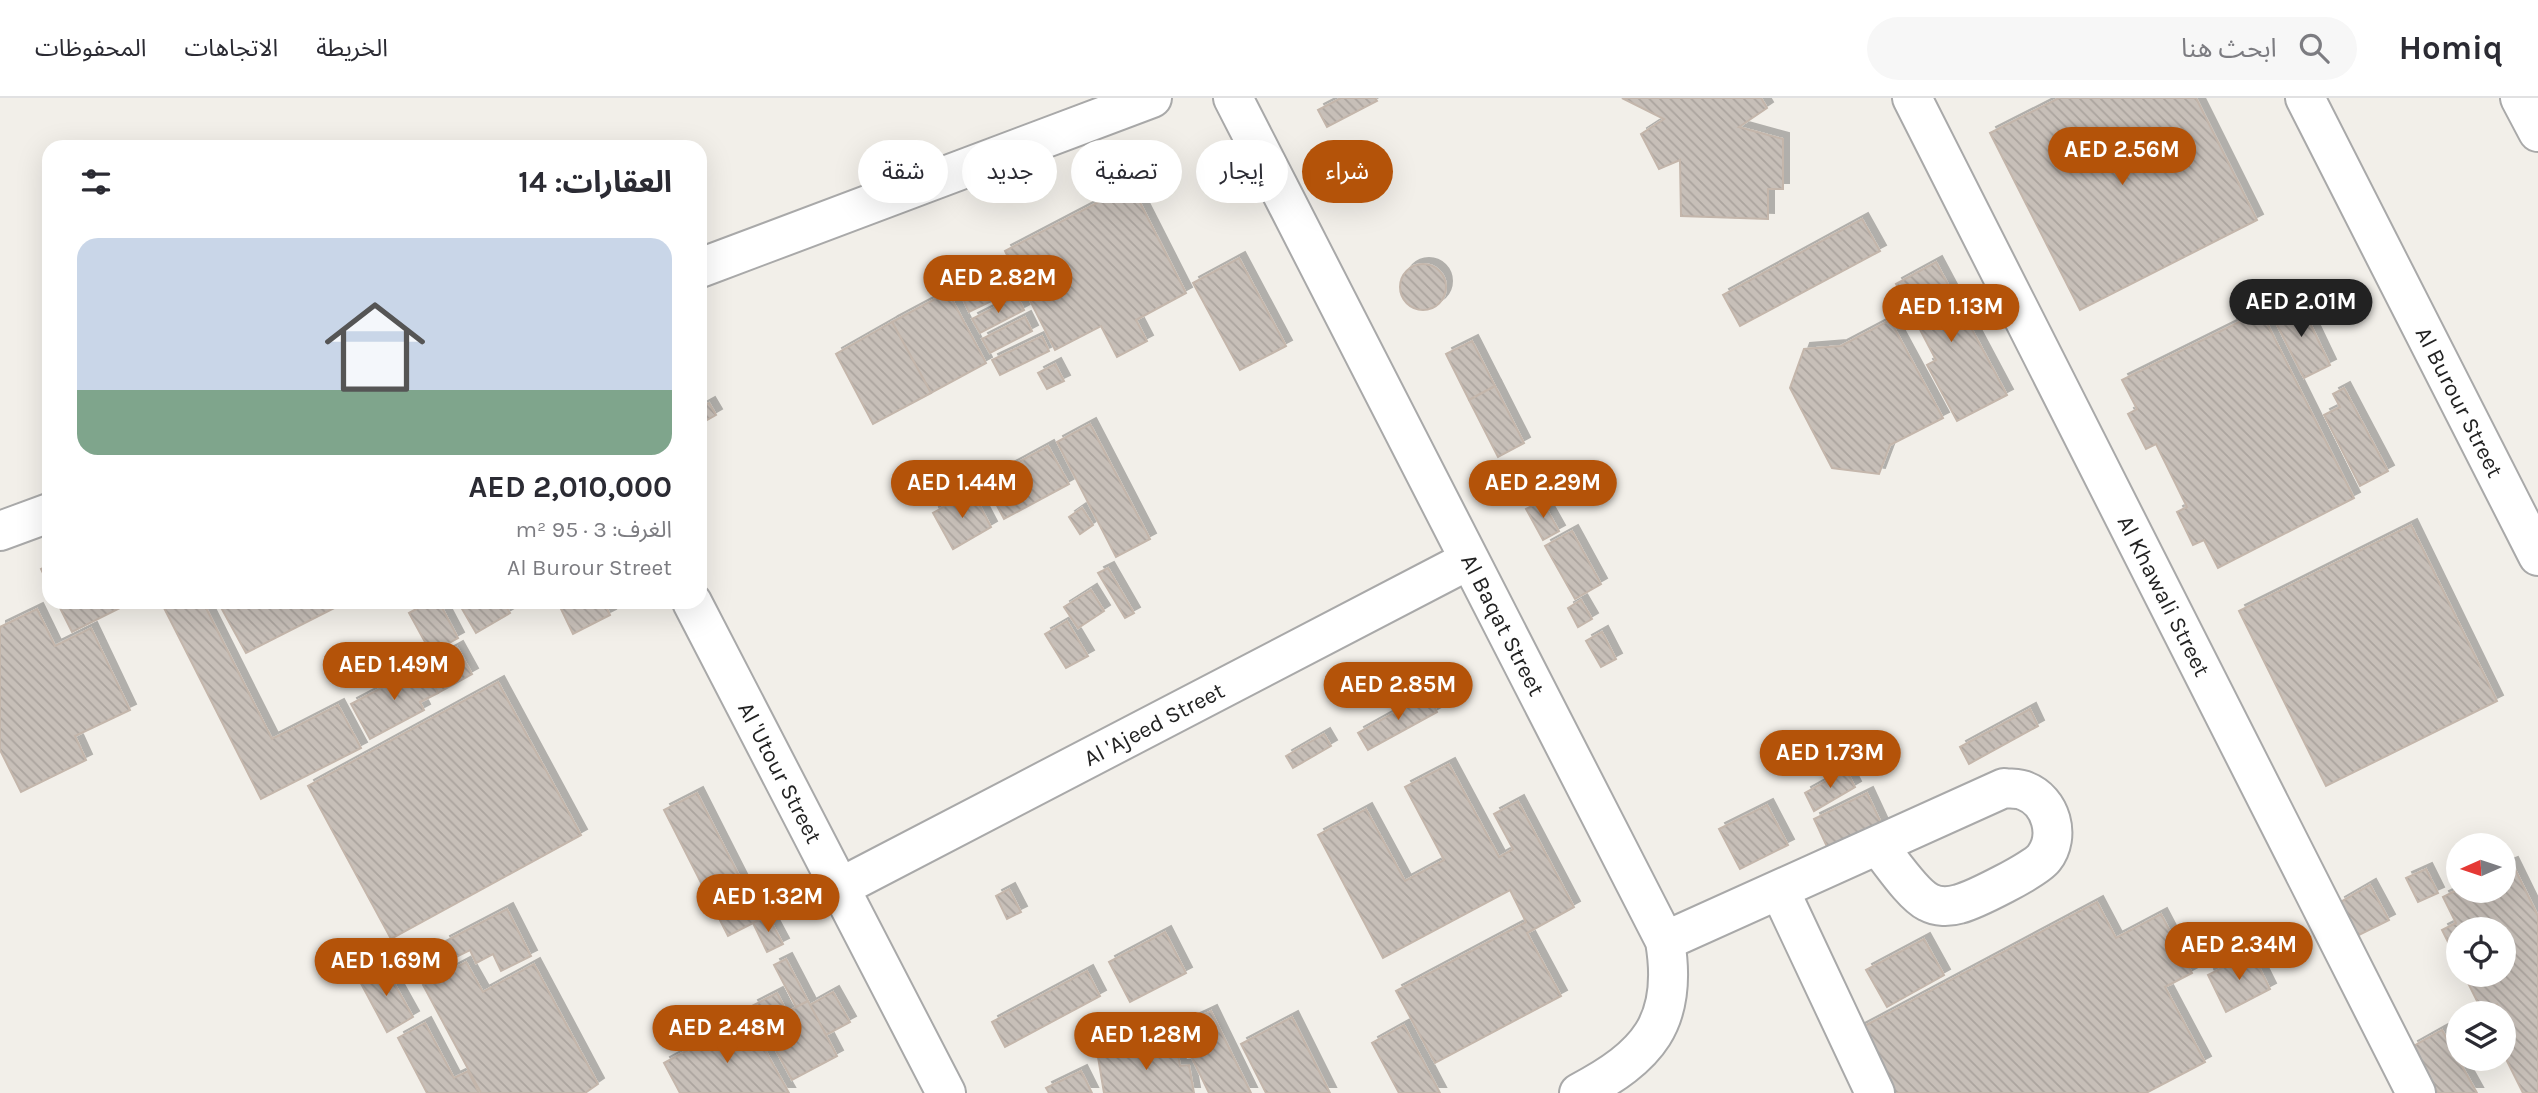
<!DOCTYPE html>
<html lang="ar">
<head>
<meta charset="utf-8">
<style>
  :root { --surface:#fff; --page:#f7f7f7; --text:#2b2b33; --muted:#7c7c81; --line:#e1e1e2; --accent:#b45309 }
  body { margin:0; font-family:Karla,"Noto Sans Arabic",sans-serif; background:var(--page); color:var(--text); direction:rtl; height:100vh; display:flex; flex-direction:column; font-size:26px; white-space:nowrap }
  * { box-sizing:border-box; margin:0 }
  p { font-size:23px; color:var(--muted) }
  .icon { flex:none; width:38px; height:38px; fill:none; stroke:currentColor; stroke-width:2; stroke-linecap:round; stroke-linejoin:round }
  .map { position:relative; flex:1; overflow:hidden; direction:ltr }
  .drawer { position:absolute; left:42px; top:42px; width:665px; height:469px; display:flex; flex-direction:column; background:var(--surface); border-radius:21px; box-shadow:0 7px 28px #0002; direction:rtl }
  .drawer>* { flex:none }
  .top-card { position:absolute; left:728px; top:42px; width:665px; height:63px; direction:rtl; display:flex; gap:14px }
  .needle { width:46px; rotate:267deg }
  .tools { position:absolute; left:2446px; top:735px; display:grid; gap:14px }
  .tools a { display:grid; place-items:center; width:70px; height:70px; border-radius:50%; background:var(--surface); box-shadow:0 7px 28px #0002; font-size:35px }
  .price { position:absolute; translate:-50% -60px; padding:0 16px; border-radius:24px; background:var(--accent); color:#fff; font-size:23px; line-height:46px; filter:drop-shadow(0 2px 4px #0008) }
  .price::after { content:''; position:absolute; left:50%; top:42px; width:21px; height:16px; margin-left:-10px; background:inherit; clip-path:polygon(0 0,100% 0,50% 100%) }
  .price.on { background:#222; color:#fff }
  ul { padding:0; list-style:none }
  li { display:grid; align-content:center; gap:14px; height:371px; padding:0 35px }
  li+li { border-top:2px solid var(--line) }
  li span { display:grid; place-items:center; height:217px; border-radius:21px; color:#555 }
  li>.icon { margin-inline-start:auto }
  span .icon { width:126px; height:126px; fill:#fffc; stroke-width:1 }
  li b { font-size:30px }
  h2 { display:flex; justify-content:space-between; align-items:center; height:84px; padding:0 35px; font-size:30px }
  .chip { padding:0 24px; border-radius:32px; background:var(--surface); box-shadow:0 7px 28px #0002; font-size:24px; line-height:63px }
  .chip.on { background:var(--accent); color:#fff }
  header { display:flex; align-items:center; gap:42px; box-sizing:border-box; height:98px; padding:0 35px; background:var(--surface); border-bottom:2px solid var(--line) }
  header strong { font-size:33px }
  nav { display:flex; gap:38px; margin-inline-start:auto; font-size:24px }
  .search { width:490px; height:63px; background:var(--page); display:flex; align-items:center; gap:18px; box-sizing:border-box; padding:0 24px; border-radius:38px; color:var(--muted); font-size:26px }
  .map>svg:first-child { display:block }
</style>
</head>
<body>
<header>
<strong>Homiq</strong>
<div class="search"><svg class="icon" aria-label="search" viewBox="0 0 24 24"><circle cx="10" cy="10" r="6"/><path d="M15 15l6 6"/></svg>ابحث هنا</div>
<nav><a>الخريطة</a><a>الاتجاهات</a><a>المحفوظات</a></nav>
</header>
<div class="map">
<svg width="2538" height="995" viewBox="0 0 2538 995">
  <defs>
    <pattern id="building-back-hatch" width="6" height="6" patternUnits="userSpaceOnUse" patternTransform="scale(1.75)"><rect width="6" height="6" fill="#c7bfb8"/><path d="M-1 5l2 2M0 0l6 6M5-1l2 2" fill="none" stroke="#aba49e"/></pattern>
    <filter id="shadow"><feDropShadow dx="6" dy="-6" stdDeviation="0" flood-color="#0004"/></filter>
  </defs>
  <rect width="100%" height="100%" fill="#f2efe9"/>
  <g fill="url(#building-back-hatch)" stroke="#c4b6ab" stroke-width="2" filter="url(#shadow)">
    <path d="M 1341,0 L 1375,0 L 1377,3 L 1327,29 L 1318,12 Z"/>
    <path d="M 1622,0 L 1761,0 L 1767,10 L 1739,29 L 1783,41 L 1783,91 L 1768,91 L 1768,121 L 1681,118 L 1680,62 L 1659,71 L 1641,36 L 1664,21 Z"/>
    <path d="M 2059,0 L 2196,0 L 2257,122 L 2080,212 L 1990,35 Z"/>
    <path d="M 1131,87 L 1186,195 L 1136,222 L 1147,243 L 1117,259 L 1101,228 L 1055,252 L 1005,153 Z"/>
    <path d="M 1862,121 L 1880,153 L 1740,228 L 1723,197 Z"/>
    <path d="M 1239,160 L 1286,248 L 1240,272 L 1193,185 Z"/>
    <path d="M 1936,164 L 2007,297 L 1957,323 L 1927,267 L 1936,262 L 1896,186 Z"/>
    <path d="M 1003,165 L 1016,191 L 969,214 L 957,188 Z"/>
    <circle cx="1423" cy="189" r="23"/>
    <path d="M 948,194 L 986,265 L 931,295 L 892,224 Z"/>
    <path d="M 1017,198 L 1024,212 L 980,235 L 972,221 Z"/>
    <path d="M 2299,202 L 2330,267 L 2304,280 L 2271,215 Z"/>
    <path d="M 2261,213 L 2354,400 L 2218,470 L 2204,442 L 2193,447 L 2177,414 L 2187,409 L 2156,346 L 2146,351 L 2128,316 L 2137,311 L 2122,282 Z"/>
    <path d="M 1025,219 L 1032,233 L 990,255 L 982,241 Z"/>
    <path d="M 1890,222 L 1943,320 L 1890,347 L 1879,376 L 1832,370 L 1790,290 L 1804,251 L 1841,248 Z"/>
    <path d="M 892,224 L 931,295 L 873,326 L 836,256 Z"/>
    <path d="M 1042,238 L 1049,253 L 1000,277 L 992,262 Z"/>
    <path d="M 1472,243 L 1495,288 L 1469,302 L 1446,256 Z"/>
    <path d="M 1055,266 L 1064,283 L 1047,291 L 1038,275 Z"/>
    <path d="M 1495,288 L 1524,345 L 1498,359 L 1469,302 Z"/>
    <path d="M 2344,290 L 2388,373 L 2360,388 L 2324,317 L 2340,309 L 2333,296 Z"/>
    <path d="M 709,305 L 716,317 L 700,326 L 700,310 Z"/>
    <path d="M 1090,326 L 1150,441 L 1116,459 L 1057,344 Z"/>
    <path d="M 1048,348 L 1069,386 L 1004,421 L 984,383 Z"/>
    <path d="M 972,393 L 991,429 L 953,451 L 933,415 Z"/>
    <path d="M 1542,403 L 1559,433 L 1543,442 L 1526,411 Z"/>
    <path d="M 1082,410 L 1093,427 L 1080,436 L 1069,419 Z"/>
    <path d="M 2411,427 L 2497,603 L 2326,688 L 2239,513 Z"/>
    <path d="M 1572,433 L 1601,486 L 1575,501 L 1545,448 Z"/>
    <path d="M 49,467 L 49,488 L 41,471 Z"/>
    <path d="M 1108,470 L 1134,515 L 1125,520 L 1098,475 Z"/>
    <path d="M 1091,492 L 1104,513 L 1078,530 L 1064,509 Z"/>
    <path d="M 1581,502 L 1592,521 L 1578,529 L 1568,510 Z"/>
    <path d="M 57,504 L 125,504 L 126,507 L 72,534 Z"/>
    <path d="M 161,504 L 203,504 L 272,641 L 338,607 L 361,650 L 261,701 Z"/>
    <path d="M 218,504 L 346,504 L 246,555 Z"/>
    <path d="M 429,504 L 439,504 L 458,540 L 431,555 L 409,515 Z"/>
    <path d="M 458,504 L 503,504 L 510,515 L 476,535 Z"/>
    <path d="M 518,504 L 554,504 L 538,510 L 523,507 Z"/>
    <path d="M 575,504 L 604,504 L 610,517 L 573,536 L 561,511 Z"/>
    <path d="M 37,511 L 55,548 L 91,530 L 130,612 L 75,638 L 86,662 L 21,694 L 0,652 L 0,529 Z"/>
    <path d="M 1067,523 L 1088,558 L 1066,570 L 1045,536 Z"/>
    <path d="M 1602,534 L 1616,561 L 1601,569 L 1586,543 Z"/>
    <path d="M 457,549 L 472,576 L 438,595 L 423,568 Z"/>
    <path d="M 423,568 L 438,595 L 420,604 L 424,612 L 370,641 L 351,606 Z"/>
    <path d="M 498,584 L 581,737 L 391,841 L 308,688 Z"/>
    <path d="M 1428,596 L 1437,614 L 1368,652 L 1358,635 Z"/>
    <path d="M 2030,611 L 2038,628 L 1969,666 L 1960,649 Z"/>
    <path d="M 1324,636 L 1331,648 L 1293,670 L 1286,658 Z"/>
    <path d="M 1449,666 L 1499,759 L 1513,751 L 1494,716 L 1518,703 L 1574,809 L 1527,835 L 1561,898 L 1435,965 L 1396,893 L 1526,824 L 1510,792 L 1383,860 L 1318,737 L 1366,711 L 1405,783 L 1444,762 L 1405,689 Z"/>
    <path d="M 1846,672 L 1855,689 L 1814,713 L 1805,695 Z"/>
    <path d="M 697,695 L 761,821 L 728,838 L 664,712 Z"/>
    <path d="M 1867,695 L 1882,727 L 1829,753 L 1814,721 Z"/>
    <path d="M 1767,707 L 1788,747 L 1740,771 L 1719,731 Z"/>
    <path d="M 2512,765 L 2538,818 L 2538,995 L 2523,995 L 2504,957 L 2504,940 L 2511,936 L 2504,921 L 2504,915 L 2501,915 L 2497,906 L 2482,913 L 2464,877 L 2504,877 L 2504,831 L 2459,831 L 2459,866 L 2442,832 L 2456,825 L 2443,799 L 2459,791 L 2504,793 L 2504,768 Z"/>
    <path d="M 2426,771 L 2438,795 L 2418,804 L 2406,780 Z"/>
    <path d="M 2370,787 L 2389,822 L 2357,838 L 2339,805 Z"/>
    <path d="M 1009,791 L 1021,814 L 1007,821 L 996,798 Z"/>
    <path d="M 2097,804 L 2116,840 L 2161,816 L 2192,875 L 2165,889 L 2205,964 L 2146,995 L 1890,995 L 1857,932 Z"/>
    <path d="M 507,811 L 531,858 L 501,873 L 493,856 L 476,865 L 470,852 L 452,861 L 444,844 Z"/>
    <path d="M 768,818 L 783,846 L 767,854 L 753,825 Z"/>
    <path d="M 1165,834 L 1186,875 L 1130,904 L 1109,864 Z"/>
    <path d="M 1924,841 L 1944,877 L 1887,909 L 1866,872 Z"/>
    <path d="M 2252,855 L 2270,891 L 2226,914 L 2208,877 Z"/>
    <path d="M 786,861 L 808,903 L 796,909 L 774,867 Z"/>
    <path d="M 466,864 L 483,894 L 534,866 L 598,986 L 585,995 L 481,995 L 423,887 Z"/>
    <path d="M 384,867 L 413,919 L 387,934 L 358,880 Z"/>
    <path d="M 1087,873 L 1100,898 L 1005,949 L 992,924 Z"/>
    <path d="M 833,894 L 850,924 L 826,937 L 810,907 Z"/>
    <path d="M 777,895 L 787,914 L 808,903 L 837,958 L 792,982 L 752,908 Z"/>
    <path d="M 1211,913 L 1251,995 L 1209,995 L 1177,929 Z"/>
    <path d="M 1292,919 L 1330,995 L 1266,995 L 1241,946 Z"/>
    <path d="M 747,920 L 789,995 L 680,995 L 664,965 Z"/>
    <path d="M 425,925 L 454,980 L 468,973 L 479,995 L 427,995 L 398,940 Z"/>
    <path d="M 1404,927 L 1440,995 L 1399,995 L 1372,945 Z"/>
    <path d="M 2442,932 L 2477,995 L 2438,995 L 2412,949 Z"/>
    <path d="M 1176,945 L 1180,968 L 1189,967 L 1194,995 L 1104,995 L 1098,959 Z"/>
    <path d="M 1081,973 L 1092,995 L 1049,995 L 1046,990 Z"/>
  </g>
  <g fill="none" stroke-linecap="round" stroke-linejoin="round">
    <g stroke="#a9a9a9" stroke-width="42">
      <g id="minor">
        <path id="s1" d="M 1233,0 L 1665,843 C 1679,925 1647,959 1579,995"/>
        <path id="s2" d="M 1912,0 L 2416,995"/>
        <path id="s3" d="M 2305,0 L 2538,458"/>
        <path d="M 2520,0 L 2538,34"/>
        <path d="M 700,170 L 1152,0"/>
        <path d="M 0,433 L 49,415"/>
        <path id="s4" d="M 692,504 L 946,995"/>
        <path id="s5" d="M 839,790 L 1469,462"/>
        <path d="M 1780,793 L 1875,995"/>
        <path d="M 1665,843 L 2004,690 C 2010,691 2019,690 2025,693 C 2051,703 2061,738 2044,760 C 2035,772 1974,802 1959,806 C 1949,809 1937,809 1928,804 C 1912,796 1890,762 1878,748"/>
      </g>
    </g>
    <use href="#minor" stroke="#fff" stroke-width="38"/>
  </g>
  <g text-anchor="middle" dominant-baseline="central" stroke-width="7" stroke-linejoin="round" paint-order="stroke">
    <g font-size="23" fill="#222" stroke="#fff">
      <text stroke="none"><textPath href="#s3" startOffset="341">Al Burour Street</textPath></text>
      <text stroke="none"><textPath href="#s2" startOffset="558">Al Khawali Street</textPath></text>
      <text stroke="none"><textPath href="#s1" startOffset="592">Al Baqat Street</textPath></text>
      <text stroke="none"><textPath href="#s5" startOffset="355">Al 'Ajeed Street</textPath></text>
      <text stroke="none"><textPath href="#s4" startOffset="192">Al 'Utour Street</textPath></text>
    </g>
  </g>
</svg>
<div class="tools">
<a><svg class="needle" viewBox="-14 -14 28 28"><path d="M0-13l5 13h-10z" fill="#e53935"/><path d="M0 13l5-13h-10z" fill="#7c7c81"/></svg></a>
<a><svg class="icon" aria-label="locate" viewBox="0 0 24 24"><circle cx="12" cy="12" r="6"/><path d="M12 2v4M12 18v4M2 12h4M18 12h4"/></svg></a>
<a><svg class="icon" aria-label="layers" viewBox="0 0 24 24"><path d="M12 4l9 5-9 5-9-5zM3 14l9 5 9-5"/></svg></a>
</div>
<b class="price" style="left:2122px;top:89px">AED 2.56M</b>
<b class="price" style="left:998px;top:217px">AED 2.82M</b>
<b class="price on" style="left:2301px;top:241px">AED 2.01M</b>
<b class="price" style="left:1951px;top:246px">AED 1.13M</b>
<b class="price" style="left:962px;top:422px">AED 1.44M</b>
<b class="price" style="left:1543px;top:422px">AED 2.29M</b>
<b class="price" style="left:394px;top:604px">AED 1.49M</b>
<b class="price" style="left:1398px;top:624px">AED 2.85M</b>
<b class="price" style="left:1830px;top:692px">AED 1.73M</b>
<b class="price" style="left:768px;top:836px">AED 1.32M</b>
<b class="price" style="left:2239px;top:884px">AED 2.34M</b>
<b class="price" style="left:386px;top:900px">AED 1.69M</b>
<b class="price" style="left:727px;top:967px">AED 2.48M</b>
<b class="price" style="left:1146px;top:974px">AED 1.28M</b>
<div class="top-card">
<a class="chip on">شراء</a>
<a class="chip">إيجار</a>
<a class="chip">تصفية</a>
<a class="chip">جديد</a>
<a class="chip">شقة</a>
</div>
<section class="drawer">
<h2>العقارات: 14<svg class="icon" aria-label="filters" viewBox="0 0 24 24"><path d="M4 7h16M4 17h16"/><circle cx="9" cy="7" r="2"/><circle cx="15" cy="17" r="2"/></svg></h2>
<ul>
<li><span style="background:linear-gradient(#c9d6e8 70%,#7fa58c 0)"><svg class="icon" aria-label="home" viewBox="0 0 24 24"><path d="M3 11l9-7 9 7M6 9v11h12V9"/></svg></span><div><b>AED 2,010,000</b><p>الغرف: 3 · 95 m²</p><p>Al Burour Street</p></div></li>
</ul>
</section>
</div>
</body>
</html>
